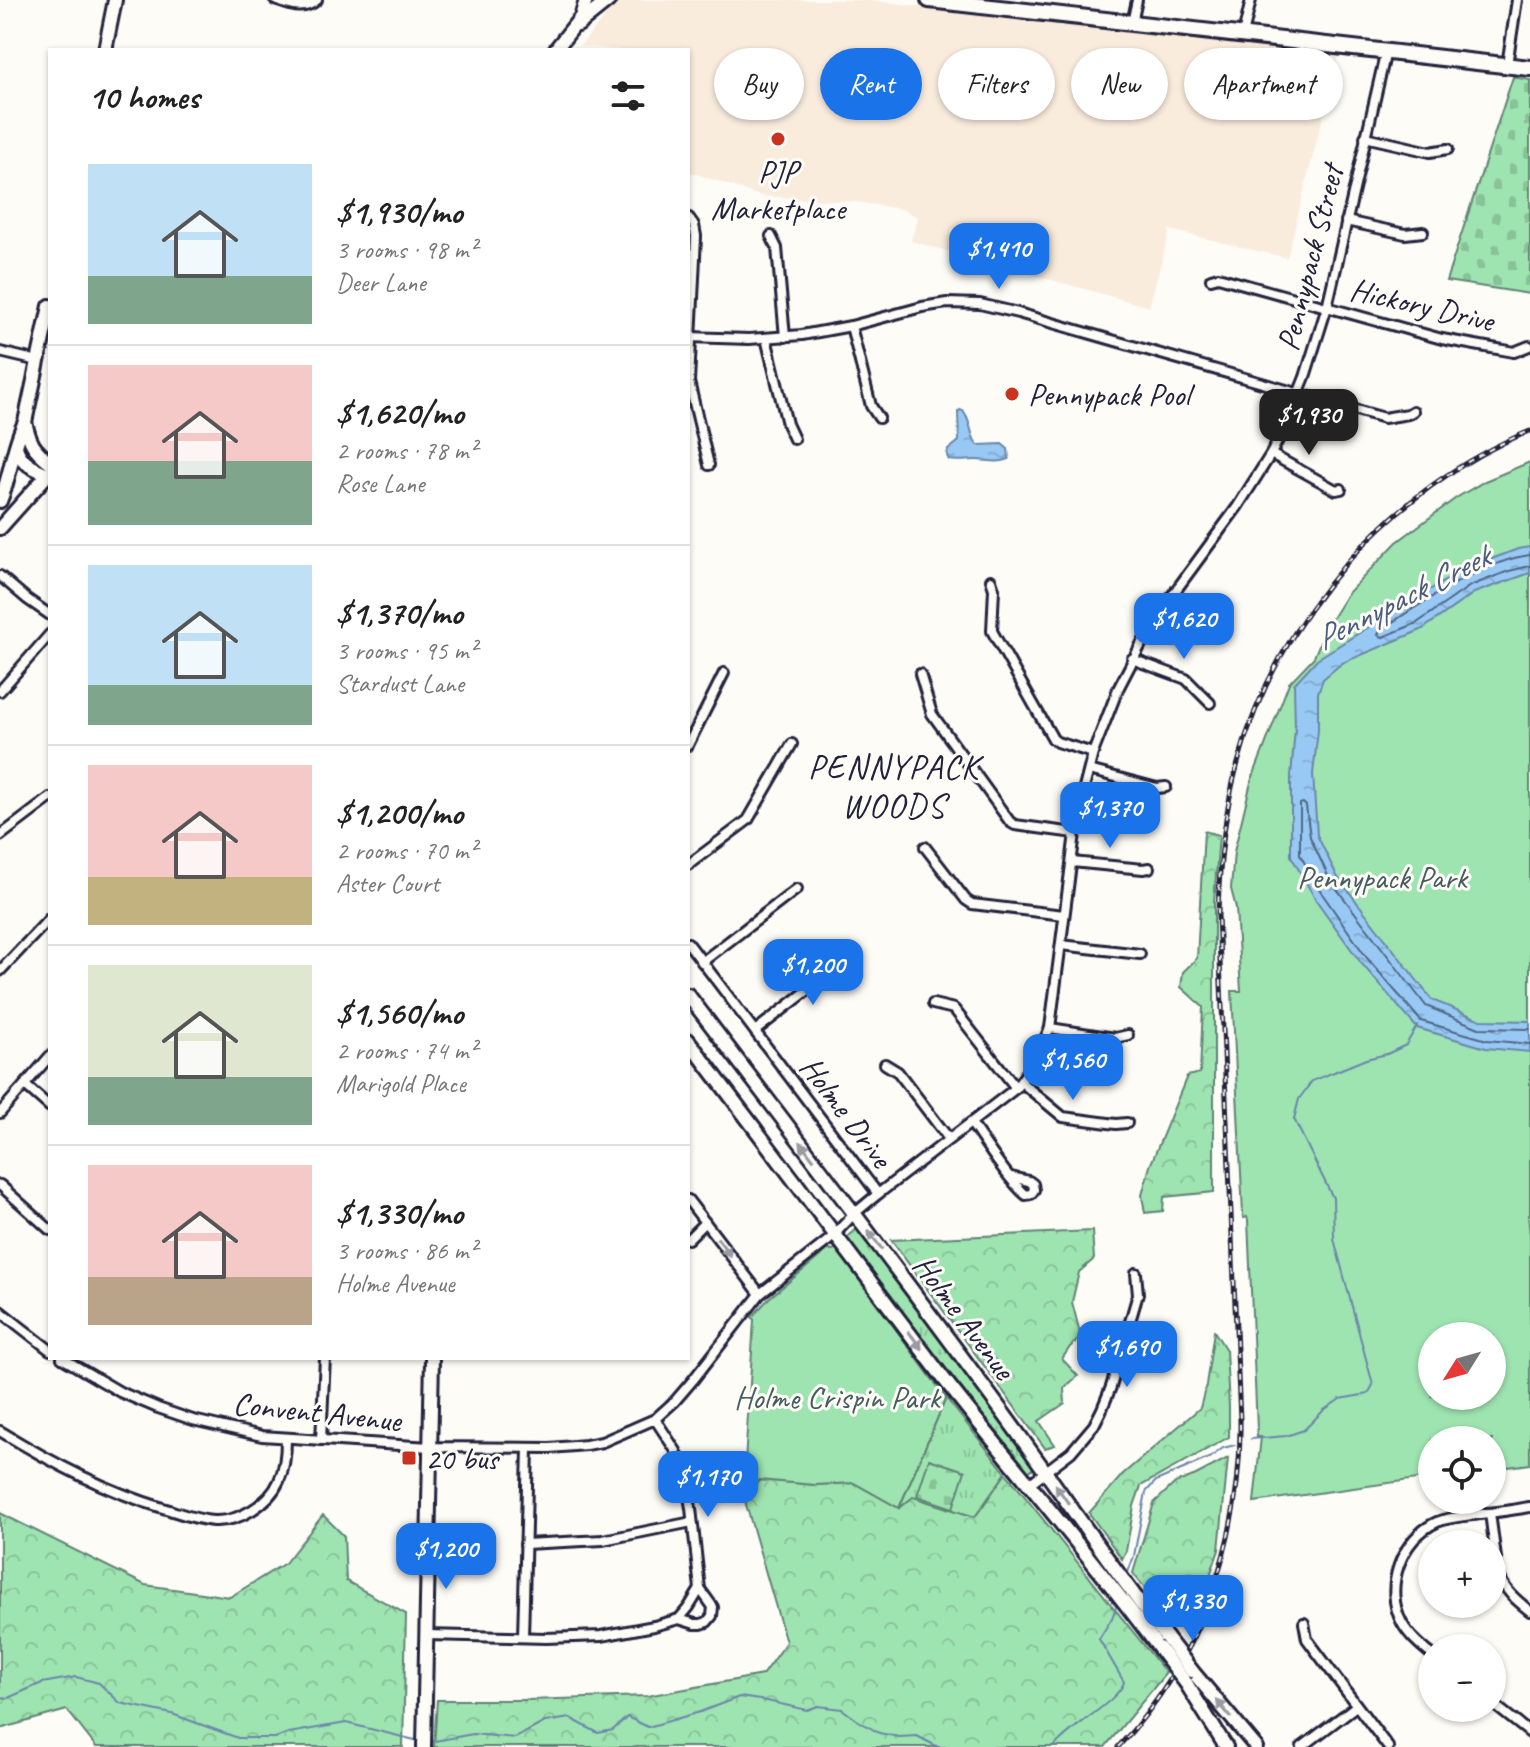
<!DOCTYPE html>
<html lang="en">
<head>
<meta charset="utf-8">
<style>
  :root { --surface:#fff; --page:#f6f6f6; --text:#222; --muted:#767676; --line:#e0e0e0; --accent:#1a73e8 }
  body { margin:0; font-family:Caveat,sans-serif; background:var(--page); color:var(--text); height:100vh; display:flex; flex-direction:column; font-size:30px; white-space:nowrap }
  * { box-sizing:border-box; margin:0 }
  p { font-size:26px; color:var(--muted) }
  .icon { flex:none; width:44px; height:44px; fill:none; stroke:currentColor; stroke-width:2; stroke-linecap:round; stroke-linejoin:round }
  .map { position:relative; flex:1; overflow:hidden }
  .drawer { position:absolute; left:48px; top:48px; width:642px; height:1312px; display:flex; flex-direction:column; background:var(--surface); border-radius:0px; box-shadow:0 2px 6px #0004 }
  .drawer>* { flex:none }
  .banner { position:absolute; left:714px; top:48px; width:696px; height:72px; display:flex; gap:16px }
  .needle { width:52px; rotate:233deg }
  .tools { position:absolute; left:1418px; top:1322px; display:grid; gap:16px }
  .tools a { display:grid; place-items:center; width:88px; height:88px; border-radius:50%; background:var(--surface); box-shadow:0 2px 6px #0004; font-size:40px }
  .price { position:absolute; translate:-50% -68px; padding:0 18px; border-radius:16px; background:var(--accent); color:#fff; font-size:26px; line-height:52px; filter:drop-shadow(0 2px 4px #0008) }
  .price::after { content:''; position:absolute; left:50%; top:48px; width:24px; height:18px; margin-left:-12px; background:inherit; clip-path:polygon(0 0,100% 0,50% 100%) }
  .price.active { background:#222; color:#fff }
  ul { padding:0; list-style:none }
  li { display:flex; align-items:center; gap:24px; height:200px; padding:0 40px }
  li+li { border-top:2px solid var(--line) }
  li span { display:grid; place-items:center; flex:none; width:224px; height:160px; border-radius:0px; color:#555 }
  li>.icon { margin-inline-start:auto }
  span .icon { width:96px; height:96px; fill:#fffc; stroke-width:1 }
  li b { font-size:34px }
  h2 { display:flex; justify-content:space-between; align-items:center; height:96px; padding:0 40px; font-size:34px }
  .chip { padding:0 28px; border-radius:36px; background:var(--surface); box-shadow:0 2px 6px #0004; font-size:28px; line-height:72px }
  .chip.active { background:var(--accent); color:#fff }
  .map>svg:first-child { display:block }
</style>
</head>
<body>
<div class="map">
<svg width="1530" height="1747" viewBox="0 0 1530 1747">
  <defs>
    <pattern id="grass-tufts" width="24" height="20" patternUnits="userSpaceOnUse" patternTransform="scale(2)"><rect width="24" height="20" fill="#9ee4b0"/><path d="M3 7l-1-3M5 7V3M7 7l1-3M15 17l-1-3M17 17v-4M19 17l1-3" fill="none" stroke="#88c398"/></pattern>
    <pattern id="forest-crowns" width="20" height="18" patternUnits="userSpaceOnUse" patternTransform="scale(2)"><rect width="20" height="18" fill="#9ee4b0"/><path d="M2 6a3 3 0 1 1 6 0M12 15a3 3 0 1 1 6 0" fill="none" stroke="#88c398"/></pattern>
    <pattern id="cemetery-stones" width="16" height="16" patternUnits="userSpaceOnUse" patternTransform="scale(2)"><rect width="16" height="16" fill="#9ee4b0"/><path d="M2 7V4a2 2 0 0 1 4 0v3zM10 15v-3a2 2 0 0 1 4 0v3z" fill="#88c398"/></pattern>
    <pattern id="water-ripples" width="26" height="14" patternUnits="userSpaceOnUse" patternTransform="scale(2)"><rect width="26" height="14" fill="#98c9f4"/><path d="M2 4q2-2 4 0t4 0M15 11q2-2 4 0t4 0" fill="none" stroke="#83acd2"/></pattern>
  </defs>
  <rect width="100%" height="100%" fill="#fdfcf7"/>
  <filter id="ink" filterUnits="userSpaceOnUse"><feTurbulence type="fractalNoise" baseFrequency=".0125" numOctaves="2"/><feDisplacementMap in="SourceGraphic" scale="16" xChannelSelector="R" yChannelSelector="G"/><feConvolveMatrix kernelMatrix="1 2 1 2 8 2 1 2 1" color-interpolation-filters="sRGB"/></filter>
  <g filter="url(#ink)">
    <path fill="#f9ecdd" d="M 619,0 L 868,0 L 1338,57 L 1287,258 L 1170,230 L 1149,307 L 911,241 L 918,217 L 901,209 L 857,202 L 760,196 L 688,171 L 688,50 L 622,50 L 580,46 Z"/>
    <g fill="url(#grass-tufts)" stroke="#608376" stroke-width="2">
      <path d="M 858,1227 L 1036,1466 L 1028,1472 L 1004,1442 L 986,1426 L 845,1240 Z"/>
      <path d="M 946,1398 L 1006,1473 L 975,1517 L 913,1498 L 899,1508 Z"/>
    </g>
    <g fill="url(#forest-crowns)" stroke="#608376" stroke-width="2">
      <path d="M 1204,831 L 1219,835 L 1214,901 L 1214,1192 L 1164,1197 L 1163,1211 L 1145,1213 L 1142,1195 L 1150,1166 L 1187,1076 L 1200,1073 L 1203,1007 L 1181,987 L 1183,972 L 1197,958 Z"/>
      <path d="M 1092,1231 L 1094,1259 L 1079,1272 L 1072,1302 L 1081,1337 L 1070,1347 L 1062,1359 L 1078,1376 L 1064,1388 L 1065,1403 L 1039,1421 L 1055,1445 L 1045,1448 L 891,1240 Z"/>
      <path d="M 1214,1331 L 1226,1350 L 1229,1407 L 1229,1437 L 1141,1486 L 1134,1506 L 1126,1551 L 1122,1559 L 1089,1513 L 1123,1474 L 1200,1408 L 1206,1385 Z"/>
      <path d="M 1228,1458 L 1219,1550 L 1205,1589 L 1192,1612 L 1165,1615 L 1133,1573 L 1154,1503 L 1175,1483 L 1196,1475 Z"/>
      <path d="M 1006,1473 L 1166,1673 L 1105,1747 L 434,1747 L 437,1700 L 528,1700 L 647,1696 L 762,1675 L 786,1642 L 743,1494 L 760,1480 L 815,1485 L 854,1483 L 899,1508 L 913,1497 L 975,1517 Z"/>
      <path d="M 0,1513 L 145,1585 L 230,1597 L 285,1563 L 323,1515 L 344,1536 L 346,1581 L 406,1614 L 403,1747 L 96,1747 L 67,1710 L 0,1729 Z"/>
    </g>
    <g fill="url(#cemetery-stones)" stroke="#608376" stroke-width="2">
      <path d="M 1513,77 L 1530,80 L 1530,294 L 1446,281 Z"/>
      <path d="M 929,1459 L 965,1471 L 953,1508 L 917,1496 Z"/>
    </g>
    <g fill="#9ee4b0" stroke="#608376" stroke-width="2" fill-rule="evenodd">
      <path d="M 1530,462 L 1530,1215 L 1528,1215 L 1530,1235 L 1530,1464 L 1492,1469 L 1492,1440 L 1432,1440 L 1432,1477 L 1254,1502 L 1261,1437 L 1257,1437 L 1257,1429 L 1248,1220 L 1247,1217 L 1244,1218 L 1243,1214 L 1232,991 L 1241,991 L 1236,908 L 1231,889 L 1234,852 L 1251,782 L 1289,683 L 1314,657 L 1326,628 L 1347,594 L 1397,542 L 1456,498 L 1485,481 ZM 1432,1336 L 1492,1336 L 1492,1396 L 1432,1396 Z"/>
      <path d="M 836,1248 L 946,1398 L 899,1508 L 854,1483 L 815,1485 L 760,1480 L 743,1494 L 754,1320 L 752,1317 L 769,1298 L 829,1249 L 831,1251 Z"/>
    </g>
    <g fill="url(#water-ripples)" stroke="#6986aa" stroke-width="2">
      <path d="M 960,410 L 963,411 C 972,422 970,438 978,445 L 1002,444 L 1008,449 L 1009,459 C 998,464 987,460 976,460 C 966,460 958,462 949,460 L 947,456 L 948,450 L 959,441 L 958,412 Z"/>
      <path d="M 1530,547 L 1530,573 L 1474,593 L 1421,630 L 1342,663 L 1323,679 L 1318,693 L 1318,730 L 1313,774 L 1317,835 L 1337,876 L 1432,1000 L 1481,1020 L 1530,1021 L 1530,1052 L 1486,1048 L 1417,1028 L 1361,963 L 1316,900 L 1291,856 L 1291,776 L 1295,729 L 1294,684 L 1317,659 L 1411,601 L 1465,569 L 1518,549 Z"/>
    </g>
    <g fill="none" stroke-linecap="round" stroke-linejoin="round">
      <g stroke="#516585" stroke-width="2">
        <path d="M 1530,555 C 1482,561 1421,604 1380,630 L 1378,635 L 1383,637 L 1417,623 L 1470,586 L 1509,571 L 1530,566"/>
        <path d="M 1530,1029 L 1479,1028 L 1426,1006 L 1330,880 L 1310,837 L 1306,806 L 1303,803 L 1300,804 L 1300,855 L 1323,895 L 1367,958 L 1421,1021 L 1487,1040 L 1530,1044"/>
      </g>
      <g stroke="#6986aa" stroke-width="2">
        <path d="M 1251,1439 L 1286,1436 L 1304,1430 L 1324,1410 L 1340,1399 L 1368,1394 L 1373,1385 L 1334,1239 L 1333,1198 L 1294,1119 L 1299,1099 L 1312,1081 L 1366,1059 L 1387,1054 L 1406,1045 L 1417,1026"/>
        <path d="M 1127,1575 L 1134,1556 L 1146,1492 L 1156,1481 L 1211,1457 L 1223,1448 L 1235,1445"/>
        <path d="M 0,1697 L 8,1698 L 42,1683 L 76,1677 L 99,1683 L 120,1703 L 172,1714 L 238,1738 L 275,1738 L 289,1733 L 346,1723 L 419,1741"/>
        <path d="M 429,1742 L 473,1734 L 515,1738 L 545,1722 L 570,1718 L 598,1733 L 613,1730 L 627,1717 L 648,1727 L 700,1712 L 739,1697 L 767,1701 L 807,1710 L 818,1706 L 842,1709 L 857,1720 L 879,1733 L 899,1737 L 917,1736 L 938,1747"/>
        <path d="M 1054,1747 C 1069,1727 1119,1701 1124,1682 L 1099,1639 L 1112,1618 L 1117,1604"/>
      </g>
      <g stroke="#22223b" stroke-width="14">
        <g id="street">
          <path d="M 275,0 C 290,5 303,12 317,0"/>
          <path d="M 1132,23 L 1137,0"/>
          <path d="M 1243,35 L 1251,0"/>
          <path d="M 1507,65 L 1517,0"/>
          <path d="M 1365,137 L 1430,152 L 1448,149"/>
          <path d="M 689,218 L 694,225 L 696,236 L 689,382 L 709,465"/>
          <path d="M 1346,221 L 1405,234 L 1423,232"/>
          <path d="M 771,236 L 777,248 L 785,337"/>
          <path d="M 1211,279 L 1218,277 L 1442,339 L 1514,352 L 1529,346"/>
          <path d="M 851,326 L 871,406 L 879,418"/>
          <path d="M 688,337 L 749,339 L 802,335 L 851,326 L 922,307 L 947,303 L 980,304 L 1018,313 L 1384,418 L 1408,414 L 1413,411"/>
          <path d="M 766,338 L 787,424 L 794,439"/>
          <path d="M 0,352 L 38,361"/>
          <path d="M 1271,454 L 1336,490 L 1341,489"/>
          <path d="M 0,576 L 27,599 L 50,615"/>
          <path d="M 991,580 L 994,589 L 992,631 L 1053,739 L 1057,742 L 1093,753"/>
          <path d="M 1132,659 L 1186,679 L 1210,703"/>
          <path d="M 920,674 L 932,714 L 1010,822 L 1015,825 L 1075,833"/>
          <path d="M 0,691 L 50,634"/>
          <path d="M 688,745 L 724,673"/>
          <path d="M 1089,770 L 1157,788 L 1166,787"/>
          <path d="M 0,836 L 50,798"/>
          <path d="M 925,847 L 966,900 L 972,904 L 1064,915"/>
          <path d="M 1072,862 L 1143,869 L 1149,868"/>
          <path d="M 688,865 L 748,820 L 792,744"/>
          <path d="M 688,943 L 878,1194"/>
          <path d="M 1061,945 L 1140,954"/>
          <path d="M 702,962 L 797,889"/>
          <path d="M 0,971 L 50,918"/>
          <path d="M 933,1004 L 954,1009 L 1016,1088"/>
          <path d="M 1050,1028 L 1115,1038 L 1128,1035"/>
          <path d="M 755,1031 L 851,957"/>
          <path d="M 885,1064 L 898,1072 L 949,1139"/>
          <path d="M 1021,1082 L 1063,1117 L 1116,1124 L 1127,1123"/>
          <path d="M 25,1085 L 50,1107"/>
          <path d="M 0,1113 L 50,1056"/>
          <path d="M 971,1123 C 985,1143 1009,1181 1026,1195 L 1031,1194 L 1034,1190 L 1033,1184 L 1029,1181 L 1011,1177"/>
          <path d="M 0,1185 L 50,1230"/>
          <path d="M 688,1200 L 760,1294"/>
          <path d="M 688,1239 L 705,1222"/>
          <path d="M 0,1311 L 50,1350"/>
          <path d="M 62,1358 L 120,1392 L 158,1408 L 193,1420 L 262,1436 L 430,1447 L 550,1448 L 586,1445 L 602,1442 L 655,1419 L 675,1401 L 693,1380 L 760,1294 L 829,1240 L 855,1213 L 878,1194 L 1016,1088 L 1034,1062 L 1050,1028 L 1075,833 L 1082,796 L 1093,753 L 1118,689 L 1147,633 L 1168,601 L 1238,506 L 1271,454 L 1286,424 L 1305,377 L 1327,307 L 1386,51"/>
          <path d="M 655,1419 L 676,1451 L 681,1463 L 685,1474 L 691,1508 L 700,1589 L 689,1607 L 679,1619"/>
          <path d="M 0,1431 C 54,1464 106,1491 166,1509 C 182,1514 198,1520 214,1521 C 239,1522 269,1504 279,1481 C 285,1468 286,1453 286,1439"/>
          <path d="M 321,1440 L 325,1358"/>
          <path d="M 1029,1484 L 1071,1452 L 1094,1425 L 1102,1409 L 1111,1387 L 1138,1294 L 1136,1273"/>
          <path d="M 1490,1513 L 1498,1573 C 1504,1590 1516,1600 1530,1611"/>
          <path d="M 525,1544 L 603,1540 L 692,1522"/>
          <path d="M 1304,1623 L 1307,1639 L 1388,1747"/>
          <path d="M 427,1635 L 546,1638 L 601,1636 L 654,1626 L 679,1619 L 695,1624 L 701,1624 L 707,1622 L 712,1616 L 713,1607 L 700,1589"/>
          <path d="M 523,1637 L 528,1449"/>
          <path d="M 1432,1655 C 1421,1646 1409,1636 1402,1623 C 1383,1588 1401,1538 1437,1522 C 1452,1516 1470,1516 1487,1513 C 1501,1512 1516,1509 1530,1507"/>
          <path d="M 1492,1703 L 1530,1733"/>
          <path d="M 1302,1747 L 1356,1706"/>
        </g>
      </g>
      <g stroke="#22223b" stroke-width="18">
        <g id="secondary">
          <path d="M 578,25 L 609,0"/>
          <path d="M 105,50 L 115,0"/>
          <path d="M 555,50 L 581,17 L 586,0"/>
          <path d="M 25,422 C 30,443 33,449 50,462"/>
          <path d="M 16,447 C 21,464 35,469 50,475"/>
          <path d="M 0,501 C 11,476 12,447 25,422 L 50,306"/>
          <path d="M 0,528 L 50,472"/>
          <path d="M 688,995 C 787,1125 887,1255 984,1387 C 1046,1470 1103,1556 1166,1637"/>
          <path d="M 688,1040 L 944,1379 C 1015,1470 1091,1556 1159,1648"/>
          <path d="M 1192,1671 L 1256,1747"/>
          <path d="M 1186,1683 L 1226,1747"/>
          <path d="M 424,1747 L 432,1358"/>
        </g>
      </g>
      <g stroke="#22223b" stroke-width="20">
        <path id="primary" d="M 929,0 L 1530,68"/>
      </g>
      <use href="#street" stroke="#fdfcf7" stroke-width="8"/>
      <use href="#secondary" stroke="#fdfcf7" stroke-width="12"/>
      <use href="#primary" stroke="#fdfcf7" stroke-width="14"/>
      <g stroke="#22223b" stroke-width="5">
        <path id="rail" d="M 1118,1747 C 1201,1660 1242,1538 1240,1420 L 1218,915 C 1219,863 1224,813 1238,763 C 1276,618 1391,487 1530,431"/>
      </g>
      <use href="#rail" stroke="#fdfcf7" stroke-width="2" stroke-dasharray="6" stroke-linecap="butt"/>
      <g stroke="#22223b" stroke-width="18" stroke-linecap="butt">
        <g id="secondary-bridge">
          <path d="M 1166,1637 L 1192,1671"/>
          <path d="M 1159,1648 L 1186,1683"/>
        </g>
      </g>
      <use href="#secondary-bridge" stroke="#fdfcf7" stroke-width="12"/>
    </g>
    <defs><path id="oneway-solid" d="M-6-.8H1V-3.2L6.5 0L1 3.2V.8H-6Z" transform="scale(2)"/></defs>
    <g fill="#9a9aa2">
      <use href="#oneway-solid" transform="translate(807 1151) rotate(-127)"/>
      <use href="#oneway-solid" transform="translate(875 1240) rotate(-127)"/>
      <use href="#oneway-solid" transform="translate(724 1247) rotate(53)"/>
      <use href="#oneway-solid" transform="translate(915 1340) rotate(53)"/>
      <use href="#oneway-solid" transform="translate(1062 1494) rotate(-124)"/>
      <use href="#oneway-solid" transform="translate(1224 1709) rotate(-130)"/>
    </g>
  </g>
  <g fill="#c8321e" stroke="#fdfcf7" stroke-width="3">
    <circle cx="778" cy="139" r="8"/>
    <circle cx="1012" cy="394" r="8"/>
    <rect x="401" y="1450" width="16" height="16" rx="4"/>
  </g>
  <g text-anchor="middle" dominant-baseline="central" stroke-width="6" stroke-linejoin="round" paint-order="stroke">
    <g font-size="32" fill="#22223b" stroke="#fdfcf7" text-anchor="start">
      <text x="778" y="171" text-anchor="middle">PJP<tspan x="778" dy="37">Marketplace</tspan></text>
      <text x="1028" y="394">Pennypack Pool</text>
      <text x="425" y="1458">20 bus</text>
    </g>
    <g font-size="32" fill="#22223b" stroke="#fdfcf7">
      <text transform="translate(1310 258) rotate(-76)">Pennypack Street</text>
      <text transform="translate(1422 305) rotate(13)">Hickory Drive</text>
      <text transform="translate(846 1112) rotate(53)">Holme Drive</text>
      <text transform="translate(964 1317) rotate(53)">Holme Avenue</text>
      <text transform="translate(317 1412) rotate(6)">Convent Avenue</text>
    </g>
    <g font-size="32" fill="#475c5e" stroke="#fdfcf7">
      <text x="1382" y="877">Pennypack Park</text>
      <text x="837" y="1397">Holme Crispin Park</text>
    </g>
    <g font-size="34" font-style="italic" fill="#4b5c7c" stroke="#fdfcf7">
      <text transform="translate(1402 597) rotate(-27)">Pennypack Creek</text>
    </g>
    <g font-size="34" letter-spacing="2" fill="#22223b" stroke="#fdfcf7">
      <text x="894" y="766">PENNYPACK<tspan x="894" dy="39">WOODS</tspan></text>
    </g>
  </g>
</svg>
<div class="tools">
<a><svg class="needle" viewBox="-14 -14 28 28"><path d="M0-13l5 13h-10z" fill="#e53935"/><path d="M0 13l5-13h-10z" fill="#767676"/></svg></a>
<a><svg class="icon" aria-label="locate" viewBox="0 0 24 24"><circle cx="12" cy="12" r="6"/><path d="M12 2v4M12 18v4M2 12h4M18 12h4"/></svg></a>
<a>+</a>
<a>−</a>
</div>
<b class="price" style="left:999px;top:291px">$1,410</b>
<b class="price active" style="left:1309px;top:457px">$1,930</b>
<b class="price" style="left:1184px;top:661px">$1,620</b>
<b class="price" style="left:1110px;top:850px">$1,370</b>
<b class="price" style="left:813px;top:1007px">$1,200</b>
<b class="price" style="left:1073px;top:1102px">$1,560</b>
<b class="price" style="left:1127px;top:1389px">$1,690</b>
<b class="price" style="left:708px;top:1519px">$1,170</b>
<b class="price" style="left:446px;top:1591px">$1,200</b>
<b class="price" style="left:1193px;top:1643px">$1,330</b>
<div class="banner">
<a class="chip">Buy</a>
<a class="chip active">Rent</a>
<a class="chip">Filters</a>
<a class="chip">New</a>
<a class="chip">Apartment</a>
</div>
<section class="drawer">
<h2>10 homes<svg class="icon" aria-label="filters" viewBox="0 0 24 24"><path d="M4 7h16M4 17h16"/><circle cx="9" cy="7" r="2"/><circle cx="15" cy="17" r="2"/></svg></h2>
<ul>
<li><span style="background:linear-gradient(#bfe0f5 70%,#7fa58c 0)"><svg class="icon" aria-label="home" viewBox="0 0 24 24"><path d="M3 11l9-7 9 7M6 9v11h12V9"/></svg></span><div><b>$1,930/mo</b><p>3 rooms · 98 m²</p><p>Deer Lane</p></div></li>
<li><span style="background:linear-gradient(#f6c9c9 60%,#7fa58c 0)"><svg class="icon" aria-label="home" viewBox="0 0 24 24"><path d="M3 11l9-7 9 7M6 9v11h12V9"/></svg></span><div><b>$1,620/mo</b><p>2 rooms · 78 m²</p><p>Rose Lane</p></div></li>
<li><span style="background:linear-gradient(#bfe0f5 75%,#7fa58c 0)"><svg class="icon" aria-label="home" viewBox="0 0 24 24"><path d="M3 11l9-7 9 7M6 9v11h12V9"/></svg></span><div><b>$1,370/mo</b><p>3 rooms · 95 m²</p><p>Stardust Lane</p></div></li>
<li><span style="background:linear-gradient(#f6c9c9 70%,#c2b280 0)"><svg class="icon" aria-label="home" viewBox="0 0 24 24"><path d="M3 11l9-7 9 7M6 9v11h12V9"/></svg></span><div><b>$1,200/mo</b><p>2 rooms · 70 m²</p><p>Aster Court</p></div></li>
<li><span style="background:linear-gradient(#dfe7d0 70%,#7fa58c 0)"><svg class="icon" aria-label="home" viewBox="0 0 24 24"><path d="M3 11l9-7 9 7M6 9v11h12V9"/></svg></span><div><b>$1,560/mo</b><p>2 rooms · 74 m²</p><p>Marigold Place</p></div></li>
<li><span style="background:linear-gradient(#f6c9c9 70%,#b9a48a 0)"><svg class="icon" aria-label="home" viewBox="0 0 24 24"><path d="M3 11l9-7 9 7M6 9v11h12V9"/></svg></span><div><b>$1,330/mo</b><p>3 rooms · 86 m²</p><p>Holme Avenue</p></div></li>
</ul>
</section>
</div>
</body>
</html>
